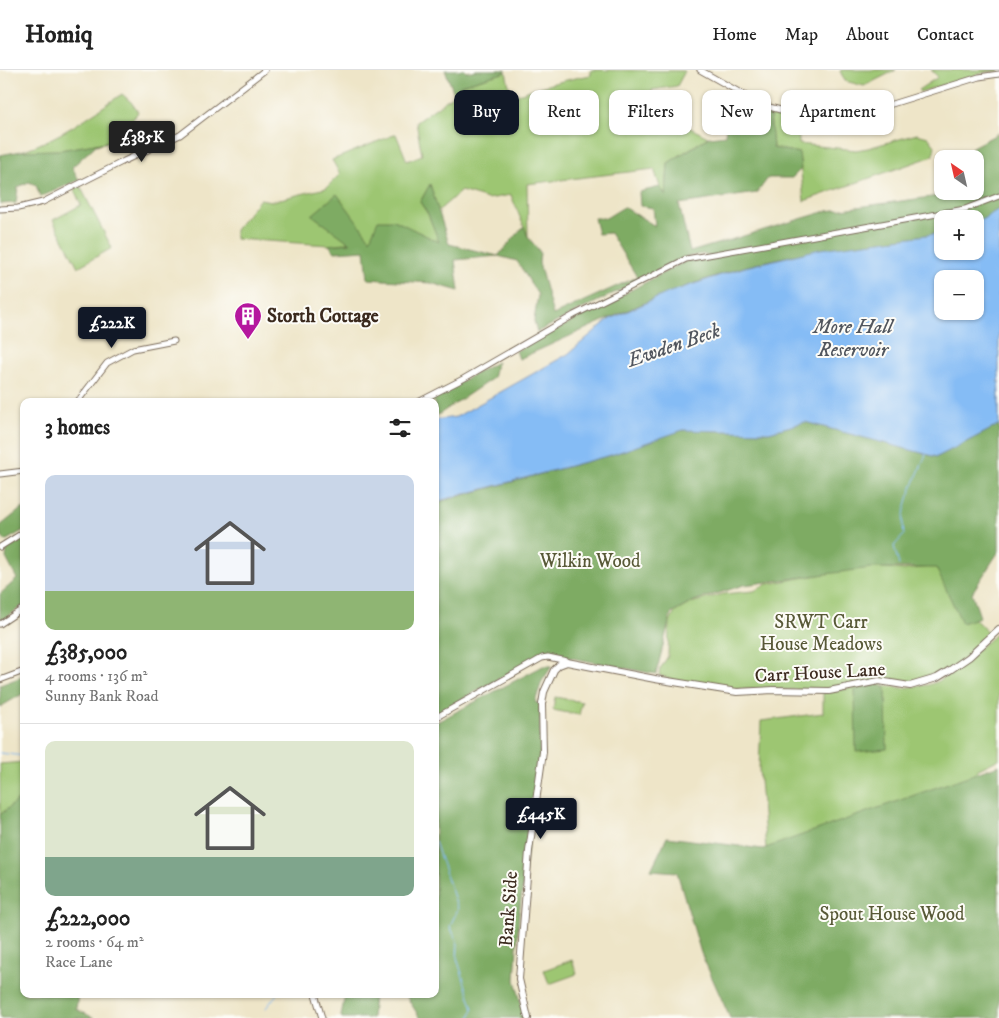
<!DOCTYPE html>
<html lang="en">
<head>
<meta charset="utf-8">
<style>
  :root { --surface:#fff; --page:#f2f2f2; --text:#222; --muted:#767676; --line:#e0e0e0; --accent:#111827 }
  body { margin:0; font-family:"IM FELL DW Pica",serif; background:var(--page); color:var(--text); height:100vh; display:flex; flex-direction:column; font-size:19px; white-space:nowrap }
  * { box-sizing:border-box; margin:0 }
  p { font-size:16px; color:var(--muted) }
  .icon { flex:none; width:28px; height:28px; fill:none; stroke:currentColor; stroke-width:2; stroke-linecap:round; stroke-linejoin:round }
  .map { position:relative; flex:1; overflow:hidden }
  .sheet { position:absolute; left:20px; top:328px; width:419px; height:600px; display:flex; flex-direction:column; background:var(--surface); border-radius:10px; box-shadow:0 1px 4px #0004 }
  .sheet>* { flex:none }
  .top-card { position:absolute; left:454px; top:20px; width:470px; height:45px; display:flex; gap:10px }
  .needle { width:32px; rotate:326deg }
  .tools { position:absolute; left:934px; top:80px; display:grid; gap:10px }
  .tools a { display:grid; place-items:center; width:50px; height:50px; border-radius:10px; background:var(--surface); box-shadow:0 1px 4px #0004; font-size:25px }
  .price { position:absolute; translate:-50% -42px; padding:0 11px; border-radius:5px; background:var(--accent); color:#fff; font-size:16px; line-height:32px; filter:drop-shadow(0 1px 2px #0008) }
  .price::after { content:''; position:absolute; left:50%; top:30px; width:15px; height:11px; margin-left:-8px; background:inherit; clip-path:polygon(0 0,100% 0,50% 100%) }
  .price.selected { background:#222; color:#fff }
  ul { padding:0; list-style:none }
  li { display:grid; align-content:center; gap:10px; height:265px; padding:0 25px }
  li+li { border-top:1px solid var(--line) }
  li span { display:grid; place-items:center; height:155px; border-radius:10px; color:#555 }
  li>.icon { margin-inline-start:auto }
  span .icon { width:90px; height:90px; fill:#fffc; stroke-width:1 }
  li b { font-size:21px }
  h2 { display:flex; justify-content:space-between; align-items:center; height:60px; padding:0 25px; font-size:21px }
  .tag { padding:0 18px; border-radius:10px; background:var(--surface); box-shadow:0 1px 4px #0004; font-size:18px; line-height:45px }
  .tag.selected { background:var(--accent); color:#fff }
  header { display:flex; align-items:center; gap:30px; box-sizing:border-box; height:70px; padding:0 25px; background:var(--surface); border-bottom:1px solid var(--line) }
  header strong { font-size:24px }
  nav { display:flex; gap:28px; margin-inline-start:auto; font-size:18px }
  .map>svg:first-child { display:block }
</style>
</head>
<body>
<header>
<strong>Homiq</strong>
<nav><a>Home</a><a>Map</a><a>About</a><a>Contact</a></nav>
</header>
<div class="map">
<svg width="999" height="948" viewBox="0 0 999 948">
  <rect width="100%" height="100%" fill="#fdfcf7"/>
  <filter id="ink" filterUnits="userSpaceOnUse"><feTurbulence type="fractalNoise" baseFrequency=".02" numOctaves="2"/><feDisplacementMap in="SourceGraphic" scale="10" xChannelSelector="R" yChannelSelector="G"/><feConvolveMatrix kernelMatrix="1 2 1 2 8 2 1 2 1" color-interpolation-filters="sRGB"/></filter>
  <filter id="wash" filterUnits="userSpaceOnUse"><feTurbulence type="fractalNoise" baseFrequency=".0096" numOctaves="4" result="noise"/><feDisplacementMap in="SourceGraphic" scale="20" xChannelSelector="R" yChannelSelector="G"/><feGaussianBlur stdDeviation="1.12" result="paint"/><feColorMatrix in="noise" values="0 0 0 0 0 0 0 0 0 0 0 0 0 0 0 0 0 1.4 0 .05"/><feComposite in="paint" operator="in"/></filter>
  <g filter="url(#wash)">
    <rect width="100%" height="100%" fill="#eee5c8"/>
    <g fill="#9dc672" stroke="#6c7848">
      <path d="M 591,0 L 685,1 L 677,16 L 652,20 L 652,39 L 708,67 L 668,93 L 666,127 L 660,117 L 654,99 L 527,114 L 528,167 L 511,125 L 488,129 L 461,121 L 438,141 L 430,115 L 420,132 L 428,144 L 440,172 L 370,170 L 329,175 L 235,169 L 235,160 L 260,129 L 272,131 L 326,118 L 340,104 L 332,90 L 396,64 L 407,91 L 422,85 L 416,52 L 455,24 L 462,44 L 461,15 L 506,2 L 511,25 L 494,34 C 525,20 558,11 591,5 Z"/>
      <path d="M 842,0 L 896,0 L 864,16 L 845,11 L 840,1 Z"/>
      <path d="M 931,0 L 999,0 L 999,1 L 986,2 L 920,22 L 918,20 L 938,7 Z"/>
      <path d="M 122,24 L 131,32 L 138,42 L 125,60 L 107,72 L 60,80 L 21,81 C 59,69 89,46 122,24 Z"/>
      <path d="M 770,43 L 798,50 L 799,74 L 856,80 L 868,78 L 917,64 L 928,67 L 935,76 L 933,86 L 804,131 L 799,83 L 773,78 Z"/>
      <path d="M 80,116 L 112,178 L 78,197 L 53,150 L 81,135 L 74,119 Z"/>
      <path d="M 939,496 L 949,522 L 990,565 L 968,586 L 938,607 L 906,614 L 888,612 L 827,620 L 730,619 L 669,609 L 659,605 L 660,599 L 668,586 L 669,554 L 675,542 L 691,533 L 723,524 L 754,521 L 767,514 L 828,503 L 876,497 L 904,500 Z"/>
      <path d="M 999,561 L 999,689 L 977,700 L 981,711 L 766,779 L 759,699 L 761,651 L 823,643 L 823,623 L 877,614 L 902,618 L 928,615 L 939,611 L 953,601 Z"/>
      <path d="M 555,627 L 582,632 L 579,645 L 553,640 Z"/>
      <path d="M 24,692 L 24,725 L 0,745 L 0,694 Z"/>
      <path d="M 572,890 L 577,904 L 549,914 L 544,900 Z"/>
    </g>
    <g fill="#7eab64" stroke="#5c6a41">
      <path d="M 445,0 L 465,0 L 466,2 L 477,0 L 506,0 L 506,2 L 461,15 L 463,47 Z"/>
      <path d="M 730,24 L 770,43 L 773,78 L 799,83 L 801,99 L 792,108 L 768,108 L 757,123 L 679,134 L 690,182 L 827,141 L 946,125 L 949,121 L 975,121 L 975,89 L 966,89 L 972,77 L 999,63 L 999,139 L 975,154 L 975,149 L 942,149 L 942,163 C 876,172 809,179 744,197 C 666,220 593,256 519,289 L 516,281 L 686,191 L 712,187 L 703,184 L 685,187 L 537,262 L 534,251 L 538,225 L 517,191 L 498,186 L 455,190 L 459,221 L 431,213 L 368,209 L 365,180 L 335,182 L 329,175 L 350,173 L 312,145 L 337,124 L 370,169 L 378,150 L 394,150 L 439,172 L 428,144 L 420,132 L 430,114 L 449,174 L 498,186 L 524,156 L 528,167 L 540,182 L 539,193 L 553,245 L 637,207 L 610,163 L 598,164 L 594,148 L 606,148 L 624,137 L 655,156 L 653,138 L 640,136 L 639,122 L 660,117 L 666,126 L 668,93 L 709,67 L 725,65 Z"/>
      <path d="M 107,72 L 96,75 L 72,97 L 79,110 L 40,127 L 36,115 L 29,112 L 18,117 L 16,133 L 0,134 L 0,85 L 21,81 L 60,80 Z"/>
      <path d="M 497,292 L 493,308 L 435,347 L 435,331 L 425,331 Z"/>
      <path d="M 805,352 L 937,387 L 999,355 L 999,481 L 972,523 L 980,547 L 962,553 L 936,498 L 871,498 L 744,515 L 694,531 L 671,544 L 656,604 L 546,583 L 435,644 L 435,435 L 442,431 L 611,385 L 682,360 L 769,362 Z"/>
      <path d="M 24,438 L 24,460 L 5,471 L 0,463 L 0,456 L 20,440 Z"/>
      <path d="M 24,465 L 24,535 L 0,552 L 0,524 L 17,509 L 6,488 L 7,475 Z"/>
      <path d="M 543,596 L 552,596 L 542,611 L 535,632 L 540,634 L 540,685 L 519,844 L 515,910 L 524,944 L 524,948 L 420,948 L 405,924 L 435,924 L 435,653 Z"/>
      <path d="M 24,606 L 24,623 L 0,637 L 0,615 Z"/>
      <path d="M 876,615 L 886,618 L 887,679 L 856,682 L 855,620 Z"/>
      <path d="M 999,695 L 999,948 L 730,948 L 701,883 L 677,802 L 651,800 L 667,767 L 763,779 Z"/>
      <path d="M 24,725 L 24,924 L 78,924 L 76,939 L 94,948 L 0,948 L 0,745 Z"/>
      <path d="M 345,924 L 374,924 L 372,948 L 342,948 L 341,946 Z"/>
    </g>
    <path fill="#85bcf5" stroke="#60738a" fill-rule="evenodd" d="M 999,139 L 999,355 L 937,387 L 805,352 L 769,362 L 683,360 L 611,385 L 442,430 L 435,435 L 435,350 L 456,347 L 568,284 L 608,250 L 670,222 L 745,197 L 820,179 L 942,163 L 942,181 L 975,181 L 975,154 ZM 942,209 L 975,209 L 975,241 L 942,241 Z"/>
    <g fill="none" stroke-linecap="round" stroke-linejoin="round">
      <g stroke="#85bcf5" stroke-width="1">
        <path d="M 899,495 L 894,476 L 904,465 C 899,438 917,409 926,384"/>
        <path d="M 0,683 L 24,686"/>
        <path d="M 435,772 L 458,839 L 450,856 L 458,874 L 457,888 L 473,939 L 470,948"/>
        <path d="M 266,938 L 277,924"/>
      </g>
    </g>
  </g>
  <g filter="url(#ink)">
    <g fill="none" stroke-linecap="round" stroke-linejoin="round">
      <g stroke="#7a6b5a" stroke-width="7">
        <g id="minor">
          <path d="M 700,0 L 762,35 L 799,45 L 866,42 L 979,7 L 999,4"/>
          <path d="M 0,139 L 18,138 L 43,132 L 124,91 L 180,65 L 265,0"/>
          <path d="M 78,331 L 107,293 L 133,279 L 174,271"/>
          <path d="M 420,331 L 463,309 L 574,245 L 686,189 L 965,139 L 999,126"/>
          <path d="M 0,404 L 24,401"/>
          <path d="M 0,477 L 24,462"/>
          <path d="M 0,554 L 24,538"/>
          <path d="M 0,610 L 24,601"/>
          <path d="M 435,648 L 542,588 L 548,587 L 567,591"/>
          <path d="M 315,924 L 322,948"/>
        </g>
      </g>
      <g stroke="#7a6b5a" stroke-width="8">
        <path id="tertiary" d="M 528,948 L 519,909 L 529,781 L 543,682 L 542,634 L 544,622 L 554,600 L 559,595 L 567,592 L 655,609 L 737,622 L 773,620 L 829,621 L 879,611 L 910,616 L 937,608 L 950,600 L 969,587 L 999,559"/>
      </g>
      <use href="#minor" stroke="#fff" stroke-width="5"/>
      <use href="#tertiary" stroke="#fff" stroke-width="6"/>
    </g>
  </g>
  <defs>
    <g id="building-pin" transform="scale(1.4375)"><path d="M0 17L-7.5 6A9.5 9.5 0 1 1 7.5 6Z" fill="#b5179e" stroke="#fdfcf7"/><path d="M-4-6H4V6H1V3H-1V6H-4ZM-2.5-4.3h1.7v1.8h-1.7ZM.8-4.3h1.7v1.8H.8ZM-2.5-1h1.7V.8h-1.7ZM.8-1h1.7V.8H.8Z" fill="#fff"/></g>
  </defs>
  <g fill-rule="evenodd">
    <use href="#building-pin" x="248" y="246"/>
  </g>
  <g text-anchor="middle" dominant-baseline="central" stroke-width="4" stroke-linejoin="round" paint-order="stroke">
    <g font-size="19" font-weight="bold" fill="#3b2a1e" stroke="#fdfcf7" text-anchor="start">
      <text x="267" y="246">Storth Cottage</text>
    </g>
    <g font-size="19" fill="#585937" stroke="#fdfcf7">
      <text x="590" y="491">Wilkin Wood</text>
      <text x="821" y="552">SRWT Carr<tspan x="821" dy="22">House Meadows</tspan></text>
      <text x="892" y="844">Spout House Wood</text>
    </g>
    <g font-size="19" fill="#3b2a1e" stroke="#fdfcf7">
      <text transform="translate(820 603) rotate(-3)">Carr House Lane</text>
      <text transform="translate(509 839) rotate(-86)">Bank Side</text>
    </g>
    <g font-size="20" font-style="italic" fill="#51565e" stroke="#fdfcf7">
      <text x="853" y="257">More Hall<tspan x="853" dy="23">Reservoir</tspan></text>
      <text transform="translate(674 276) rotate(-19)">Ewden Beck</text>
    </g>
  </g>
</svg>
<div class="tools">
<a><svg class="needle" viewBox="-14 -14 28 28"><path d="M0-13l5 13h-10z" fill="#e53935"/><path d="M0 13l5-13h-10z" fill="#767676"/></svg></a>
<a>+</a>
<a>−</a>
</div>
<b class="price selected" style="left:142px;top:93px">£385K</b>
<b class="price" style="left:112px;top:279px">£222K</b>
<b class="price" style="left:541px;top:770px">£445K</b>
<div class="top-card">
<a class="tag selected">Buy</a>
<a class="tag">Rent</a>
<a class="tag">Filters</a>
<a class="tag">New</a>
<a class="tag">Apartment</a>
</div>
<section class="sheet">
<h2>3 homes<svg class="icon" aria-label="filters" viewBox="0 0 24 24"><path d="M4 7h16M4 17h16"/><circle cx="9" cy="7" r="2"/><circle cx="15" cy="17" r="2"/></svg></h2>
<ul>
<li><span style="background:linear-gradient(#c9d6e8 75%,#8fb573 0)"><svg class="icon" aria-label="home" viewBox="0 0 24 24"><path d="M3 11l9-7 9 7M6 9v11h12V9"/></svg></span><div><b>£385,000</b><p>4 rooms · 136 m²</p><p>Sunny Bank Road</p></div></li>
<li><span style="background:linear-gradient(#dfe7d0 75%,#7fa58c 0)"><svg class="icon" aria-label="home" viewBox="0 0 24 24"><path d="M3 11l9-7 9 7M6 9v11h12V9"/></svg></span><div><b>£222,000</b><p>2 rooms · 64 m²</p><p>Race Lane</p></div></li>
</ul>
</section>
</div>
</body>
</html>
